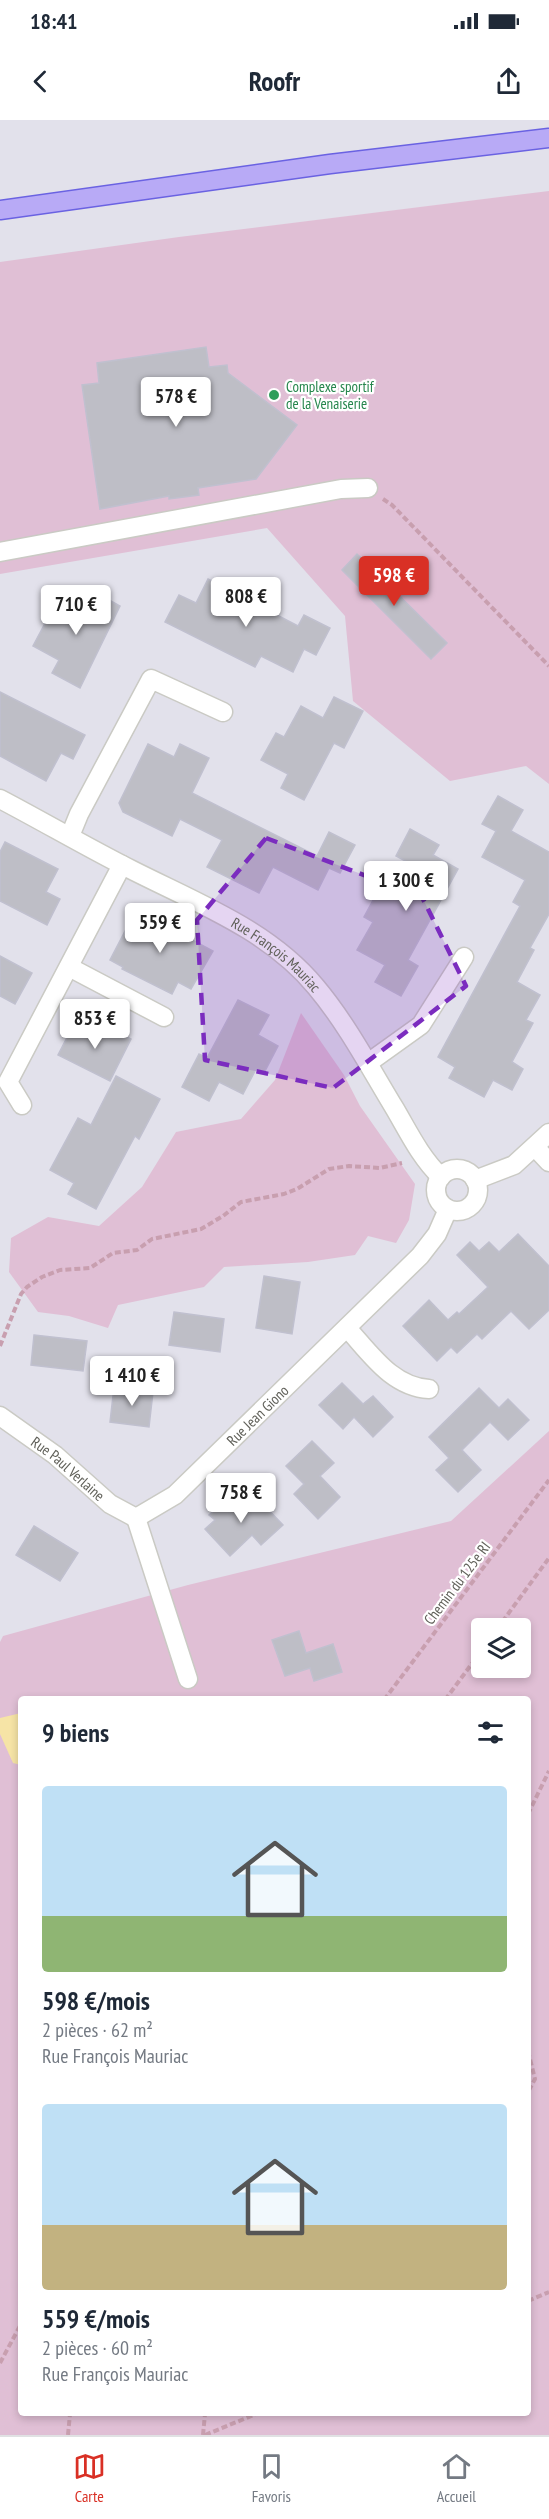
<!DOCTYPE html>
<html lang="fr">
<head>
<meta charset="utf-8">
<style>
  :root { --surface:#fff; --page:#f6f6f7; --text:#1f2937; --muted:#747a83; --line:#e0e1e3; --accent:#d93025 }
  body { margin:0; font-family:"PT Sans Narrow",sans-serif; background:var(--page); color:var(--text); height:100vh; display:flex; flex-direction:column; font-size:22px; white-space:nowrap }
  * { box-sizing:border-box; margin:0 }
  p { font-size:20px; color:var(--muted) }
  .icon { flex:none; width:33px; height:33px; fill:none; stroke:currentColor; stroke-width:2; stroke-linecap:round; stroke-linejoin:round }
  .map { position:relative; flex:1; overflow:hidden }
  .drawer { position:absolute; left:18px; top:1576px; width:513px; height:720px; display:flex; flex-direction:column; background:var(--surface); border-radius:6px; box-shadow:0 3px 9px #0003 }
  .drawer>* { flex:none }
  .fabs { position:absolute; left:471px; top:1498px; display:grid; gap:12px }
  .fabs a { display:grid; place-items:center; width:60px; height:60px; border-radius:6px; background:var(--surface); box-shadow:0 3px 9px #0003; font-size:30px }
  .price { position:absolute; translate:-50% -51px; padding:0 14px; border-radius:6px; background:#fff; color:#222; font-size:20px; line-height:39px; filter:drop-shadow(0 2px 3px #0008) }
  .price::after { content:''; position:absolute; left:50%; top:36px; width:18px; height:14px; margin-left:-9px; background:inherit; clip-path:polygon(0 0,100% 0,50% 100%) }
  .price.selected { background:var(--accent); color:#fff }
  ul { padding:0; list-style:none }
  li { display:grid; align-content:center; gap:12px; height:318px; padding:0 24px }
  li span { display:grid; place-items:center; height:186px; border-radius:6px; color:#555 }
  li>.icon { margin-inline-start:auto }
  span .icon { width:108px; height:108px; fill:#fffc; stroke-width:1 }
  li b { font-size:26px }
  h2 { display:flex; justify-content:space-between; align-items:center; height:72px; padding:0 24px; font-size:26px }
  .status { display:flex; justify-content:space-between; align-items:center; height:42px; padding:0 30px; background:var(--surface); direction:ltr }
  .status svg { height:16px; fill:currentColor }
  header { display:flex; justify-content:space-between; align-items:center; height:78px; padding:0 24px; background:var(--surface); font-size:27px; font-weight:800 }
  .tab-bar { display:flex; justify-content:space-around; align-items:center; height:84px; border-top:2px solid var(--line); background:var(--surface); font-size:16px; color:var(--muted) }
  .tab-bar a { display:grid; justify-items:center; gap:3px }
  .tab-bar .selected { color:var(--accent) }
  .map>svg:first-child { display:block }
</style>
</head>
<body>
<div class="status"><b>18:41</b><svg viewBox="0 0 49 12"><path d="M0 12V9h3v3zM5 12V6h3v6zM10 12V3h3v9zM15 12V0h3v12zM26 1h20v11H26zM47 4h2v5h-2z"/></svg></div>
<header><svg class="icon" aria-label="back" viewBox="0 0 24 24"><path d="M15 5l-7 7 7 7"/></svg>Roofr<svg class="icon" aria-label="share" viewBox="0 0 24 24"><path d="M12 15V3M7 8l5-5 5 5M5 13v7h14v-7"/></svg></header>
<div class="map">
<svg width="549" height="2315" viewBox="0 0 549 2315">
  <rect width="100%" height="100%" fill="#e2e1eb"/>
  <g fill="#e0bfd5" fill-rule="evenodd">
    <path d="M 549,71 L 549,664 L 526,646 L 450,661 L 353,581 L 345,496 L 267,408 L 0,454 L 0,142 L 179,117 Z"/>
    <path d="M 301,893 L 344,955 L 360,986 L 415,1064 L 409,1100 L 396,1123 L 368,1116 L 355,1135 L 308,1142 L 224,1147 L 204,1167 L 118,1185 L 108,1208 L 69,1196 L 38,1192 L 9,1152 L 11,1118 L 48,1097 L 99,1106 L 142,1067 L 176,1012 L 241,999 L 275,960 Z"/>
    <path d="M 549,1311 L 549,2315 L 0,2315 L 0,1522 L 3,1516 L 188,1465 L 451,1401 ZM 482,1509 L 520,1509 L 520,1548 L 482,1548 ZM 21,1580 L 528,1580 L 528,2294 L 21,2294 Z"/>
  </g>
  <path fill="#f6e4a6" d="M 21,1593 L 21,1645 L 13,1643 L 0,1614 L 0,1598 Z"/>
  <g fill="#bebec6" stroke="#c0c0cf" stroke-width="1.5">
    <path d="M 206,227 L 209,247 L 227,245 L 228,253 L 297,305 L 256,359 L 198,368 L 199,375 L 169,379 L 169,376 L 100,389 L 82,265 L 99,263 L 97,243 Z"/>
    <path d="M 357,434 L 447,523 L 431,539 L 342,450 Z"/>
    <path d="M 208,459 L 298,506 L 304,495 L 330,508 L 316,535 L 304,529 L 293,552 L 261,536 L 255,547 L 165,502 L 179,475 L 196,483 Z"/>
    <path d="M 93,471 L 120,486 L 80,568 L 52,553 L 59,540 L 33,526 L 59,477 L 83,489 Z"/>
    <path d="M 0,572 L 85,615 L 73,639 L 61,633 L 46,661 L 0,636 Z"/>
    <path d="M 334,577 L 363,591 L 344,628 L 334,623 L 304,680 L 281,668 L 288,654 L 261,640 L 276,613 L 284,617 L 301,586 L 323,598 Z"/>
    <path d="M 148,624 L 174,637 L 180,624 L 209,638 L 192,673 L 317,736 L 329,712 L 355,725 L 340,753 L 329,748 L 318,770 L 273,747 L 259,773 L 207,747 L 222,720 L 180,699 L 172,716 L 123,692 L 119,683 Z"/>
    <path d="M 498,676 L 523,690 L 511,711 L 549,732 L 549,794 L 530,828 L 534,830 L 517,862 L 540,875 L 526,900 L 533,903 L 512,942 L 523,949 L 512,970 L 493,960 L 484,977 L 449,958 L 455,947 L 438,937 L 520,786 L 513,782 L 525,760 L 482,737 L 496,711 L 482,704 Z"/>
    <path d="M 410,709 L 439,725 L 433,735 L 458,749 L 408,840 L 418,846 L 401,876 L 375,862 L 385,845 L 357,830 L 373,802 L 364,797 L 378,771 L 392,778 L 411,744 L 396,736 Z"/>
    <path d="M 5,722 L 58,749 L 46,772 L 60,779 L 47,805 L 0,781 L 0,732 Z"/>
    <path d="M 136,790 L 213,831 L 191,869 L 178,862 L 172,874 L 122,849 L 123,847 L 110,840 Z"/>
    <path d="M 0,836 L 32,853 L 15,884 L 0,876 Z"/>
    <path d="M 238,880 L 269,895 L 258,915 L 278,926 L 264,953 L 256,949 L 243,974 L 219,962 L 209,981 L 182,967 L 199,934 L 207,938 Z"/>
    <path d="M 75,902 L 100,914 L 105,905 L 131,919 L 110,961 L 58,935 Z"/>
    <path d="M 116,956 L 160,979 L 139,1019 L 135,1016 L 96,1089 L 68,1074 L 74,1063 L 50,1050 L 78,998 L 91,1005 Z"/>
    <path d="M 518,1114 L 549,1146 L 549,1190 L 529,1209 L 511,1191 L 482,1219 L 477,1214 L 457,1233 L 451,1227 L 437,1241 L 403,1206 L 429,1180 L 448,1200 L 457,1192 L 459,1194 L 488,1167 L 457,1135 L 470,1122 L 479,1131 L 489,1122 L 499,1132 Z"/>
    <path d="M 264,1156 L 300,1162 L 292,1214 L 256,1208 Z"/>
    <path d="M 174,1192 L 224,1199 L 220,1232 L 169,1225 Z"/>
    <path d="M 34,1215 L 87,1221 L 83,1251 L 31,1245 Z"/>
    <path d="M 342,1263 L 363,1284 L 373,1276 L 393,1297 L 373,1317 L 354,1297 L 343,1309 L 319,1285 Z"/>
    <path d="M 114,1267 L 153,1272 L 149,1307 L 110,1302 Z"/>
    <path d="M 479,1268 L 499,1288 L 508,1279 L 529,1300 L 508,1320 L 490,1302 L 462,1330 L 481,1350 L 458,1372 L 436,1350 L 449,1338 L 429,1317 Z"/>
    <path d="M 312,1321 L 334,1343 L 320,1356 L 340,1377 L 318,1399 L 294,1374 L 304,1364 L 286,1346 Z"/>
    <path d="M 233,1373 L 251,1391 L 261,1382 L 283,1405 L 261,1425 L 252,1415 L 230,1436 L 205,1409 L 215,1400 L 209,1395 Z"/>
    <path d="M 34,1406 L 78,1433 L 60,1461 L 16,1435 Z"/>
    <path d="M 299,1511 L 306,1533 L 333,1524 L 342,1552 L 314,1561 L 310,1548 L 285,1556 L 272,1520 Z"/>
  </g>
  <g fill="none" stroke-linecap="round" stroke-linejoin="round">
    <g stroke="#cacac4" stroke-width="21">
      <g id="minor">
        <path d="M 0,432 L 341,369 L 368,368"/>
        <path id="s1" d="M 0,679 C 44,702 88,728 132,750 C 197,783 269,810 316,867 C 347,904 370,948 395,989 C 409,1013 421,1038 441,1057"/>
        <path d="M 70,716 L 79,694 L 151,559 L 223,592"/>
        <path d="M 69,847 L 164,897"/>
        <path d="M 368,943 L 421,905 L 464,837"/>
        <path d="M 22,985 L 8,962 L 122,745"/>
        <path d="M 535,1027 L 549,1042"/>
        <circle cx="457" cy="1070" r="21"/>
        <path d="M 475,1060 L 514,1045 L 549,1013"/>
        <path d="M 347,1208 C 370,1233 392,1267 429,1269"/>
        <path id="s2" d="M 0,1296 L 55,1335 L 110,1384 L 136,1398"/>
        <path id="s3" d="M 136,1398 L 175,1375 L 420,1136 L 437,1114 L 448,1089"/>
        <path d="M 136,1398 L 188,1559"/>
      </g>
    </g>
    <g stroke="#6a62e2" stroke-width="21">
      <path id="major" d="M 0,90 L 330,44 L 549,18"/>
    </g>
    <g stroke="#c89faf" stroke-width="4" stroke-dasharray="6 3" stroke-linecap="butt">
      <path d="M 383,379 L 392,385 L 549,546"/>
      <path d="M 0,1226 L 21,1174 L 27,1167 L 42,1157 L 60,1150 L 90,1148 L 113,1133 L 137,1130 L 152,1119 L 201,1109 L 223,1096 L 241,1082 L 284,1074 L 297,1069 L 329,1049 L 349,1046 L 380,1048 L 402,1043"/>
      <path d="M 497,1509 L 549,1438"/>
      <path d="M 384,1580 L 549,1360"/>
      <path d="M 445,1580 L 482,1530"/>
      <path d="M 528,1694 L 549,1651"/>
      <path d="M 528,1931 L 535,1959 L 528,1972"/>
      <path d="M 528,2181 L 549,2172"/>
      <path d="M 0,2243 L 21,2204"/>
      <path d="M 68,2315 L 70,2294"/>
      <path d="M 203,2315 L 205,2294"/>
      <path d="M 205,2315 L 256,2294"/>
    </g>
    <use href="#minor" stroke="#fff" stroke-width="18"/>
    <use href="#major" stroke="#b8aaf6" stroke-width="18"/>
  </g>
  <path fill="#7b2cbf" fill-opacity="0.2" stroke="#7b2cbf" stroke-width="4.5" stroke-dasharray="12 8" stroke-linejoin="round" d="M 266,718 L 422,777 L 466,866 L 333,968 L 205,940 L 197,800 Z"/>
  <circle fill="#2e9e5b" stroke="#fff" stroke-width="2" cx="274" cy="275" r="6"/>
  <g text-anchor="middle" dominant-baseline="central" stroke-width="4.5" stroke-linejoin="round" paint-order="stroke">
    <g font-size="15" fill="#27864d" stroke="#fff" text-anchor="start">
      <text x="286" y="266">Complexe sportif<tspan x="286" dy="17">de la Venaiserie</tspan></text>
    </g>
    <g font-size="15" fill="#606059" stroke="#fff">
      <text stroke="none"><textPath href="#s1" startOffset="318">Rue François Mauriac</textPath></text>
      <text stroke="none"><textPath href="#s3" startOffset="160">Rue Jean Giono</textPath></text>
      <text stroke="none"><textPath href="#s2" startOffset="86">Rue Paul Verlaine</textPath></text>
      <text transform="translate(457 1463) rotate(-53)">Chemin du 125e RI</text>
    </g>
  </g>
</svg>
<div class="fabs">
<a><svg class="icon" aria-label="layers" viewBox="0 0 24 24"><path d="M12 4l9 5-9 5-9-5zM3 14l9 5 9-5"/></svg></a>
</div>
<b class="price" style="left:176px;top:308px">578 €</b>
<b class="price selected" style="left:394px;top:487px">598 €</b>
<b class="price" style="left:246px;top:508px">808 €</b>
<b class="price" style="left:76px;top:516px">710 €</b>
<b class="price" style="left:406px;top:792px">1 300 €</b>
<b class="price" style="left:160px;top:834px">559 €</b>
<b class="price" style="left:95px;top:930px">853 €</b>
<b class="price" style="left:132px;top:1287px">1 410 €</b>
<b class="price" style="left:241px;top:1404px">758 €</b>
<section class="drawer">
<h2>9 biens<svg class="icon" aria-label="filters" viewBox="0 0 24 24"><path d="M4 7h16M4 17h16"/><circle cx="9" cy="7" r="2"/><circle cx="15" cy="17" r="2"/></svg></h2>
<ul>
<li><span style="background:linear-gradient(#bfe0f5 70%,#8fb573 0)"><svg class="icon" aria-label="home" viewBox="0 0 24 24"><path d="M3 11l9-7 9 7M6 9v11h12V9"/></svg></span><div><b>598 €/mois</b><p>2 pièces · 62 m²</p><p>Rue François Mauriac</p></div></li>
<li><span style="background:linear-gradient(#bfe0f5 65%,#c2b280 0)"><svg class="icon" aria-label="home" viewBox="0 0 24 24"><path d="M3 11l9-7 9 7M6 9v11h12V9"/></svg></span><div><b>559 €/mois</b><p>2 pièces · 60 m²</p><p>Rue François Mauriac</p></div></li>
</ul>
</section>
</div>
<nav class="tab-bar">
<a class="selected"><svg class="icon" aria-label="map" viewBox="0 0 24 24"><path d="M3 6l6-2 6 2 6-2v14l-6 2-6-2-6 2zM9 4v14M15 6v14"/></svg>Carte</a>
<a><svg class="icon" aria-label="saved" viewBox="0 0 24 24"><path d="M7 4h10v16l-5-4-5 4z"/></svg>Favoris</a>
<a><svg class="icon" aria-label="home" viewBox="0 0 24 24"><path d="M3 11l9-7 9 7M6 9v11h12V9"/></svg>Accueil</a>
</nav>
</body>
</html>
